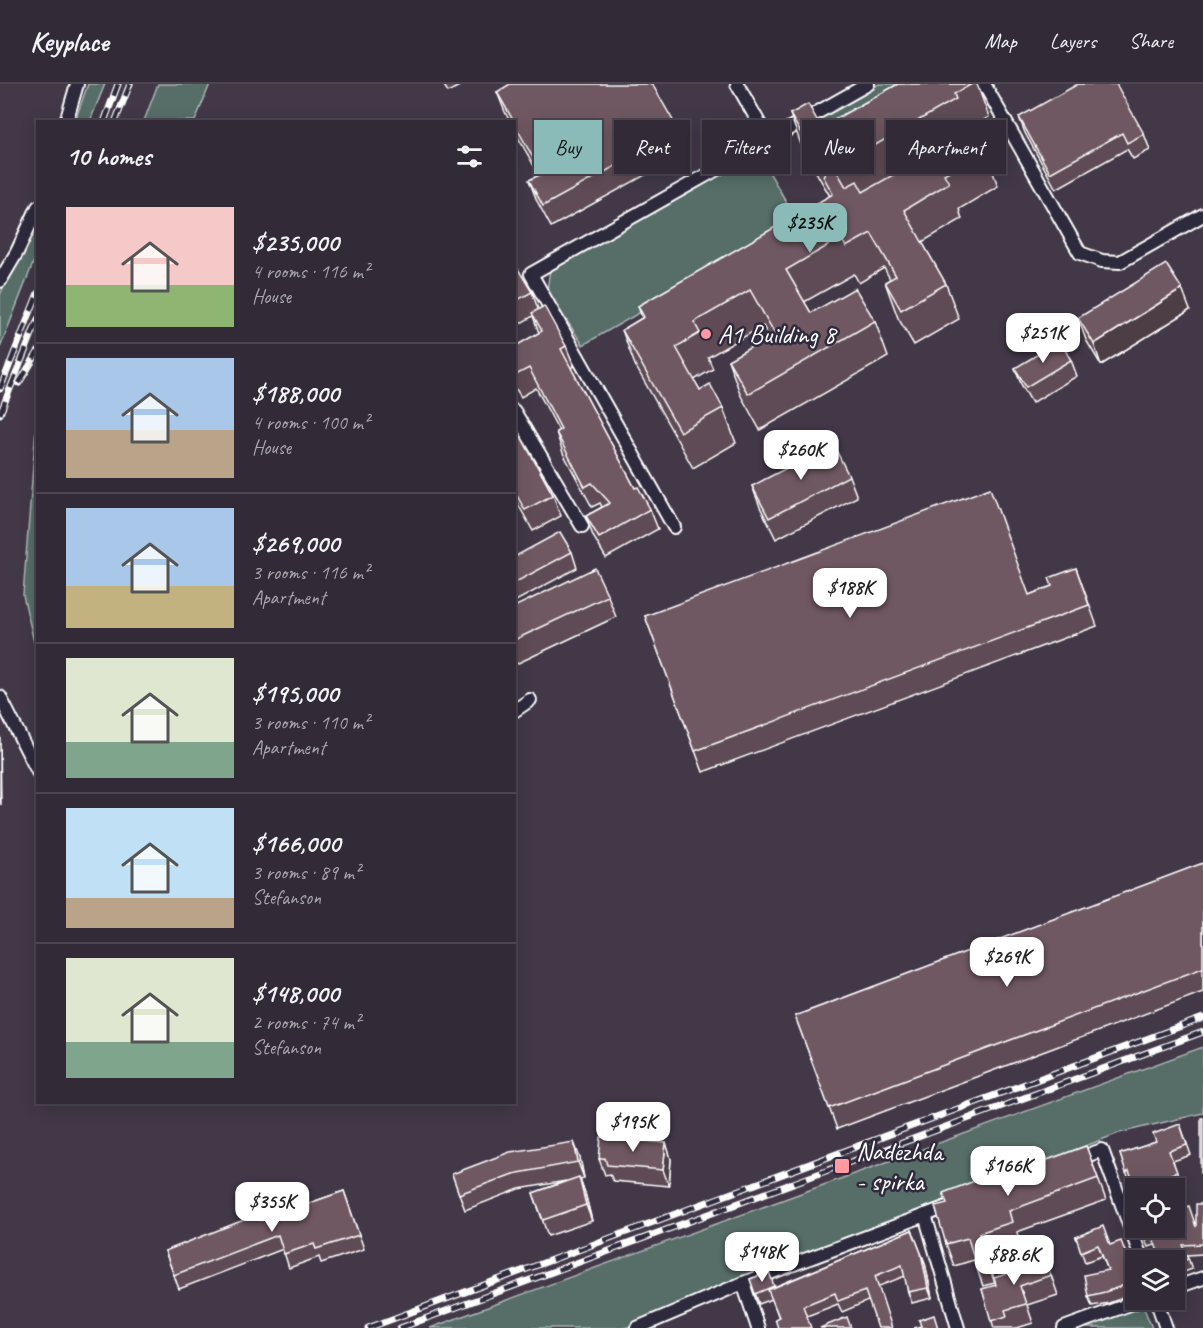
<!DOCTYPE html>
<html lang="en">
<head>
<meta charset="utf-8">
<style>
  :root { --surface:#322a36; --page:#3a323e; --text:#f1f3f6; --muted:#a8a7ad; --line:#4d4651; --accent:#8bbbb9 }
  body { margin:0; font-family:Caveat,sans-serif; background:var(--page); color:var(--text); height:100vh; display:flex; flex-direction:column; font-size:22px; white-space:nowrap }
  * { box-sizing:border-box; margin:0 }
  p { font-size:20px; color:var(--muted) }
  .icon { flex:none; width:33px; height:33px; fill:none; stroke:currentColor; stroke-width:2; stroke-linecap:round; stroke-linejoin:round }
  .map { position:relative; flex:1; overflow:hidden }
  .panel { position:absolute; left:36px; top:36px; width:480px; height:984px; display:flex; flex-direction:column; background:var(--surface); border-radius:0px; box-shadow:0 3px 15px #0003,0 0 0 2px var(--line) }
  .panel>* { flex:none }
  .hud { position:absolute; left:534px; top:36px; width:570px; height:54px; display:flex; gap:12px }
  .tools { position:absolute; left:1125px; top:1094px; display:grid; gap:12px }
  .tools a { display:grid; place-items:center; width:60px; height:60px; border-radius:0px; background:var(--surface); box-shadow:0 3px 15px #0003,0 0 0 2px var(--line); font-size:30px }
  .price { position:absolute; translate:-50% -51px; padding:0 14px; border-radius:12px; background:#fff; color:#222; font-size:20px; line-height:39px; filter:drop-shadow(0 2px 3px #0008) }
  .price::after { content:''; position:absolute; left:50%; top:36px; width:18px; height:14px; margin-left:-9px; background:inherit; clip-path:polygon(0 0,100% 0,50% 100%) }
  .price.on { background:var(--accent); color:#111 }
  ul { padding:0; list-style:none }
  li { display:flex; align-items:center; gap:18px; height:150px; padding:0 30px }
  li+li { border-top:2px solid var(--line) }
  li span { display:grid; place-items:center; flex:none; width:168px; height:120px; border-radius:0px; color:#555 }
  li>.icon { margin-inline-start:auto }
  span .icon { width:72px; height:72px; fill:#fffc; stroke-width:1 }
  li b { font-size:26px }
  h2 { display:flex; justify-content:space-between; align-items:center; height:72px; padding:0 30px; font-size:26px }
  .pill { padding:0 21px; border-radius:0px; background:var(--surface); box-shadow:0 3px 15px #0003,0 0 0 2px var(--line); font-size:21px; line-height:54px }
  .pill.on { background:var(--accent); color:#111 }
  header { display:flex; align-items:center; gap:36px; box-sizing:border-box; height:84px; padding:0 30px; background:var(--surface); border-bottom:2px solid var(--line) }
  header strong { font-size:28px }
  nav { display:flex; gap:33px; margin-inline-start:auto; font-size:21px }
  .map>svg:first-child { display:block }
</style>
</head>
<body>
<header>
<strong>Keyplace</strong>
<nav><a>Map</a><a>Layers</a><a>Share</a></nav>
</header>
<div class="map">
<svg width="1203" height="1244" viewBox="0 0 1203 1244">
  <rect width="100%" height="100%" fill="#423848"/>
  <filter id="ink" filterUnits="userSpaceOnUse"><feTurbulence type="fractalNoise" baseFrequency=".0167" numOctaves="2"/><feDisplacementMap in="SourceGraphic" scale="12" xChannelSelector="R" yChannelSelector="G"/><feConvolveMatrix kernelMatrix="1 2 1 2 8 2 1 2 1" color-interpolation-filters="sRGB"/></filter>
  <g filter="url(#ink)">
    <g fill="#576d68" stroke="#abb6b4" stroke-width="1.5">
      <path d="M 88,0 L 105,0 L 90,37 L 75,37 Z"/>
      <path d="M 158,0 L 210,0 L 195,37 L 144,37 Z"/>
      <path d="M 879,0 L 914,0 L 820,49 L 822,32 Z"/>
      <path d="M 758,69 L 798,138 L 583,261 L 547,207 L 550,185 Z"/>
      <path d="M 37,129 L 37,169 L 0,264 L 0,211 Z"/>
      <path d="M 37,331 L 38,571 L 37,571 L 23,511 Z"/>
      <path d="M 1203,963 L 1203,1029 L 1119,1049 L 776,1182 L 625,1244 L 430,1244 Z"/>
      <path d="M 1143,1222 L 1152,1244 L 1083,1244 Z"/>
    </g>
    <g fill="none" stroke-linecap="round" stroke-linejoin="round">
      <g stroke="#fff" stroke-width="16">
        <g id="street">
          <path d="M 737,0 L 768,55"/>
          <path d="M 984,0 L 1080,169 L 1102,177 L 1120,178 L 1203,131"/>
          <path d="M 66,38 L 77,0"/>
          <path d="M 0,197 L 17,168 L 38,123"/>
          <path d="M 514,327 L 582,442"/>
          <path d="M 674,443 L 531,190 L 868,0"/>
          <path d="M 0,613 L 38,688"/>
          <path d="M 514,627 L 530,616"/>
          <path d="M 1075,1076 L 1102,1066 L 1142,1176"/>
          <path d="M 925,1131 L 958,1244"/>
          <path d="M 743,1199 L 758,1244"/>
          <path d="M 1174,1204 L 1203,1194"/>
          <path d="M 1156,1215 L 1166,1244"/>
          <path d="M 637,1244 L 743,1199 L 952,1121"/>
          <path d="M 1064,1244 L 1144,1215"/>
        </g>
      </g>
      <use href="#street" stroke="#2f2a3d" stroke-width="12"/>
      <g stroke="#fff" stroke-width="7">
        <g id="rail">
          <path d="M 104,38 L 118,0"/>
          <path d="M 115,38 L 130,0"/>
          <path d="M 19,299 L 38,268"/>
          <path d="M 0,305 L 38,209"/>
          <path d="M 0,330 L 38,235"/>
          <path d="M 368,1244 L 1203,934"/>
          <path d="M 400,1244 L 1203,948"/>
        </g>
      </g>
      <use href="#rail" stroke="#2f2a3d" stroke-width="4.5" stroke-dasharray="14" stroke-linecap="butt"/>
    </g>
    <g fill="#5f4c54" stroke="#fff" stroke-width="1.5">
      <path d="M 443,0 L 463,0 L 448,8 Z"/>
      <path d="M 898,0 L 977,0 L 989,33 L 971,43 L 985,67 L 998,102 L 959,125 L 962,135 L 922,158 L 946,200 L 959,235 L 914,261 L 898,234 L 885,198 L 890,195 L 884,184 L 859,199 L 854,190 L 804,218 L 811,229 L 875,237 L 888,273 L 760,346 L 741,312 L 728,276 L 769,253 L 763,242 L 708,273 L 713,285 L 694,296 L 700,306 L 723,324 L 736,359 L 693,384 L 635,281 L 622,246 L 642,234 L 638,222 L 830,112 L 803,66 L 790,30 L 821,43 Z"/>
      <path d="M 497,8 L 679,47 L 687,68 L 551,143 L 537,117 L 529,96 L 539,91 L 514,46 L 514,38 L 510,38 L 505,28 Z"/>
      <path d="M 1019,33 L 1144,50 L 1150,66 L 1133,75 L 1127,65 L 1056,105 L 1025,49 Z"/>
      <path d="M 514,187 L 532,208 L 538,225 L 566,262 L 574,282 L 571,284 L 635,404 L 650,425 L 658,445 L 606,474 L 593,452 L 586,432 L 602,423 L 600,419 L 592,423 L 563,369 L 556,348 L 559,347 L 536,304 L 521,313 L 514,302 L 514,263 L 539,249 L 533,232 L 514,243 Z"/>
      <path d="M 1190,226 L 1101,281 L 1086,256 L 1078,234 Z"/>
      <path d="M 1071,276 L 1077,292 L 1032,319 L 1021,300 L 1015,284 Z"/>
      <path d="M 514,340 L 553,411 L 561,432 L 533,447 L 514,413 Z"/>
      <path d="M 849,392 L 857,413 L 776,455 L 760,423 L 752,402 Z"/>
      <path d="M 572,468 L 577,484 L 514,518 L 514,473 Z"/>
      <path d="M 1076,484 L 1097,542 L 703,688 L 645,532 L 1029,511 L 1052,502 Z"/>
      <path d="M 608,512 L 616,533 L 514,581 L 514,523 Z"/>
      <path d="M 1203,779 L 1203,908 L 837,1045 L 795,932 Z"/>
      <path d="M 1180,1040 L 1191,1071 L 1173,1077 L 1180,1098 L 1163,1104 L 1136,1104 L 1133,1098 L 1130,1099 L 1120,1070 L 1156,1058 Z"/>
      <path d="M 666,1059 L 671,1075 L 669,1102 L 613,1097 L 610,1090 L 605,1091 L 599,1075 Z"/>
      <path d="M 1086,1062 L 1106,1116 L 1017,1148 L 1020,1160 L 987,1170 L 995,1199 L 983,1202 L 974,1176 L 954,1182 L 946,1160 L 947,1119 L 1000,1093 Z"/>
      <path d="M 580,1074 L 584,1094 L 580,1095 L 585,1109 L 592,1137 L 548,1152 L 533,1109 L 566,1097 L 519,1105 L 465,1126 L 452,1090 Z"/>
      <path d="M 344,1107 L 364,1165 L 321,1179 L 319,1173 L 289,1184 L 283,1165 L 179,1205 L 165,1167 L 261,1136 Z"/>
      <path d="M 1203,1120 L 1203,1170 L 1187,1171 L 1192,1185 L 1174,1192 L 1174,1176 L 1155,1161 L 1148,1163 L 1140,1143 L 1196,1143 Z"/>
      <path d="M 912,1146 L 925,1179 L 932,1214 L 912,1219 L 908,1208 L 905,1192 L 879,1202 L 868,1217 L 842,1228 L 838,1220 L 807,1232 L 779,1234 L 772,1215 L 759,1220 L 750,1195 L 769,1188 L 774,1203 Z"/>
      <path d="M 1076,1153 L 1110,1161 L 1131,1183 L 1136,1190 L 1136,1209 L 1109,1219 L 1092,1222 L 1088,1212 L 1108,1186 L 1102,1172 L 1085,1178 Z"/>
      <path d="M 1051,1191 L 1058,1211 L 1027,1221 L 1033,1239 L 1017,1244 L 994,1244 L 982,1205 Z"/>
    </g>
    <g fill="#4e3e45" stroke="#fff" stroke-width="1.5">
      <path d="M 1182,205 L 1190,226 L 1101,281 L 1094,260 Z"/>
      <path d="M 0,652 L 1,721 L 0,718 Z"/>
      <path d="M 574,1058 L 580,1074 L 584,1094 L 578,1078 Z"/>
      <path d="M 666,1059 L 671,1075 L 669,1102 L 663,1086 Z"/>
      <path d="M 579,1093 L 585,1109 L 592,1137 L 586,1121 Z"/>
      <path d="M 979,1149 L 987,1170 L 995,1199 L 987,1178 Z"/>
      <path d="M 921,1169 L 925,1179 L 932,1214 L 928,1204 Z"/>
    </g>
    <g fill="#6f5862" stroke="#fff" stroke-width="1.5">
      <path d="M 510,0 L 652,0 L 679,47 L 543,122 L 529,96 L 542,90 L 514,39 L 514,38 L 497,8 Z"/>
      <path d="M 898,0 L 972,0 L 954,10 L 956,15 L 835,84 L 846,103 L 857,97 L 863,108 L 902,86 L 898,79 L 969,38 L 985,67 L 944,90 L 949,99 L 904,126 L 946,200 L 901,226 L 885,198 L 896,192 L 871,149 L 846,163 L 841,154 L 786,186 L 811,229 L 855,204 L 875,237 L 748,310 L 728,276 L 775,250 L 750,206 L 694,238 L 700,249 L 676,263 L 700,306 L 710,300 L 723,324 L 680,348 L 622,246 L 644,233 L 638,222 L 833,110 L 823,92 L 825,91 L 790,30 L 808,20 L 821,43 Z"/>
      <path d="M 1078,0 L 1116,0 L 1144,50 L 1127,59 L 1122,49 L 1050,89 L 1019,33 Z"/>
      <path d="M 1166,180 L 1182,205 L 1094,260 L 1078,234 Z"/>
      <path d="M 518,185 L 532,208 L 514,218 L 514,187 Z"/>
      <path d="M 544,222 L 566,262 L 561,265 L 635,404 L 638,403 L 650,425 L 599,454 L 586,432 L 610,419 L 592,399 L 585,403 L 556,348 L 561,345 L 529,284 L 514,292 L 514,263 L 542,247 L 532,229 Z"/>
      <path d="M 1060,257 L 1071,276 L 1026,303 L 1015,284 Z"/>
      <path d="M 514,340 L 553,411 L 525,426 L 514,406 Z"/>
      <path d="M 833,360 L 849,392 L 769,434 L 752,402 Z"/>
      <path d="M 990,404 L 1029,511 L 1052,502 L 1049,494 L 1076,484 L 1089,521 L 695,667 L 645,532 Z"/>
      <path d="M 560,448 L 572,468 L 514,499 L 514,473 Z"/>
      <path d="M 595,484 L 608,512 L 514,556 L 514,523 Z"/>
      <path d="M 1203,779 L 1203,884 L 829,1024 L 795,932 Z"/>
      <rect x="1201" y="1034" width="2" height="55"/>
      <path d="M 1180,1040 L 1187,1061 L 1169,1067 L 1177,1088 L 1159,1094 L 1162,1104 L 1136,1104 L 1136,1106 L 1129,1087 L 1126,1089 L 1120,1070 L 1156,1058 L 1153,1050 Z"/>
      <path d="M 601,1053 L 666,1059 L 663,1086 L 607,1081 L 605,1074 L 599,1075 Z"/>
      <path d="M 574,1058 L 578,1078 L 513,1090 L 459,1110 L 452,1090 L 510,1068 Z"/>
      <path d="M 1086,1062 L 1098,1094 L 1009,1127 L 1012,1138 L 979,1149 L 987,1178 L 976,1181 L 968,1154 L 946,1160 L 935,1122 L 947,1119 L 943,1109 L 998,1088 L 1000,1093 Z"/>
      <path d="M 579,1093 L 586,1121 L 543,1136 L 533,1109 Z"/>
      <path d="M 344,1107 L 359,1151 L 316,1165 L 314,1160 L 284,1170 L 278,1151 L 174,1191 L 165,1167 L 259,1130 L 261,1136 Z"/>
      <path d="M 1196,1120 L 1203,1120 L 1203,1160 L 1183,1161 L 1188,1175 L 1174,1180 L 1174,1176 L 1161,1176 L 1152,1151 L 1144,1153 L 1140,1143 L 1174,1143 L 1174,1126 L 1189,1122 L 1196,1143 Z"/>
      <path d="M 1103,1142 L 1110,1161 L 1121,1157 L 1131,1183 L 1133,1183 L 1136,1191 L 1136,1197 L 1105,1208 L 1088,1212 L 1084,1191 L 1108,1186 L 1098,1161 L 1081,1168 L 1076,1153 Z"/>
      <path d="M 912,1146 L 921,1169 L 928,1204 L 908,1208 L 902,1181 L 875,1192 L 878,1201 L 892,1244 L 878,1244 L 865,1207 L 838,1217 L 835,1209 L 803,1222 L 811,1244 L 778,1244 L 775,1235 L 779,1233 L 768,1206 Z"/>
      <path d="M 1038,1162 L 1051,1191 L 1020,1202 L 1026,1220 L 1005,1226 L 1007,1232 L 991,1237 L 982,1205 L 996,1201 L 994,1194 L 1030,1182 L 1025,1167 Z"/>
      <path d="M 769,1188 L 774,1202 L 755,1210 L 750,1195 Z"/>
      <path d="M 934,1231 L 938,1244 L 914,1244 L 921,1242 L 919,1236 Z"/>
      <path d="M 847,1233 L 851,1244 L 820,1244 Z"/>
    </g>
  </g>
  <g fill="#ff9aa2" stroke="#2f2a3d" stroke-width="2">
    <circle cx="706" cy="250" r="6"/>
    <rect x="834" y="1074" width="16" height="16" rx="3"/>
  </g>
  <g text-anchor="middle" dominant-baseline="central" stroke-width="5" stroke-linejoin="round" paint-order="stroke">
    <g font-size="26" fill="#fff" stroke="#2f2a3d" text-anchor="start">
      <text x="718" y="250">A1 Building 8</text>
      <text x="856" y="1067">Nadezhda<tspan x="856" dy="30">- spirka</tspan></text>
    </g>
  </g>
</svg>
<div class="tools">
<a><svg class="icon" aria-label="locate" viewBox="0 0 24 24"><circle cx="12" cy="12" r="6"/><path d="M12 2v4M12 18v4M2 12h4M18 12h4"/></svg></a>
<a><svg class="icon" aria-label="layers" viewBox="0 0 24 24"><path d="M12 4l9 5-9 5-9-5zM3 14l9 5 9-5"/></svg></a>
</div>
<b class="price on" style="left:810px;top:170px">$235K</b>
<b class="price" style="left:1043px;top:280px">$251K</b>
<b class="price" style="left:801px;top:397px">$260K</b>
<b class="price" style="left:850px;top:535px">$188K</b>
<b class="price" style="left:1007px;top:904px">$269K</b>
<b class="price" style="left:633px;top:1069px">$195K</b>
<b class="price" style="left:1008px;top:1113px">$166K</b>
<b class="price" style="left:272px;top:1149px">$355K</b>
<b class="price" style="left:762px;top:1199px">$148K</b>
<b class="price" style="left:1014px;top:1202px">$88.6K</b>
<div class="hud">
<a class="pill on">Buy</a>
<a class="pill">Rent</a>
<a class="pill">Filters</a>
<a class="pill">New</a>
<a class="pill">Apartment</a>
</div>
<section class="panel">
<h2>10 homes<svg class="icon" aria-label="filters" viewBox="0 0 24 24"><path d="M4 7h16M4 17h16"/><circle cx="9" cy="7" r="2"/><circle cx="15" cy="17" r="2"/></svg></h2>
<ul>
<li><span style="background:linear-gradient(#f6c9c9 65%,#8fb573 0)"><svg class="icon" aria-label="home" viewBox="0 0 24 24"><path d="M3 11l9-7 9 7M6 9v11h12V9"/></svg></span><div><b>$235,000</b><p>4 rooms · 116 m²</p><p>House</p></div></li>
<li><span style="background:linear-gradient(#a9c7e8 60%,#b9a48a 0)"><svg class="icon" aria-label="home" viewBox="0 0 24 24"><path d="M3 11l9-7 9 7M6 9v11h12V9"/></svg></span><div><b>$188,000</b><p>4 rooms · 100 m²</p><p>House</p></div></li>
<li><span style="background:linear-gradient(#a9c7e8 65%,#c2b280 0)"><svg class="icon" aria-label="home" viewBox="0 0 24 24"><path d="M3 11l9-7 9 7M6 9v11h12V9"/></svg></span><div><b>$269,000</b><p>3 rooms · 116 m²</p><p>Apartment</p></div></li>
<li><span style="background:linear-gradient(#dfe7d0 70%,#7fa58c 0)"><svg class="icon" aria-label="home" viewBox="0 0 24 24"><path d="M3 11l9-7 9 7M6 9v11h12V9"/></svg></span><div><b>$195,000</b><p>3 rooms · 110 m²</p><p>Apartment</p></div></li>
<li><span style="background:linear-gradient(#bfe0f5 75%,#b9a48a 0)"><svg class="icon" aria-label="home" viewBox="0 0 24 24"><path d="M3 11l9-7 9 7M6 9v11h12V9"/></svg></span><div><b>$166,000</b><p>3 rooms · 89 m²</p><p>Stefanson</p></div></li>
<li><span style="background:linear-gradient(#dfe7d0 70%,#7fa58c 0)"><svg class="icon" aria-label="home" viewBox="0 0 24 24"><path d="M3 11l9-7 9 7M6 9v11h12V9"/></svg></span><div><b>$148,000</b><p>2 rooms · 74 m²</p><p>Stefanson</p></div></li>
</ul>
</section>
</div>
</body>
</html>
